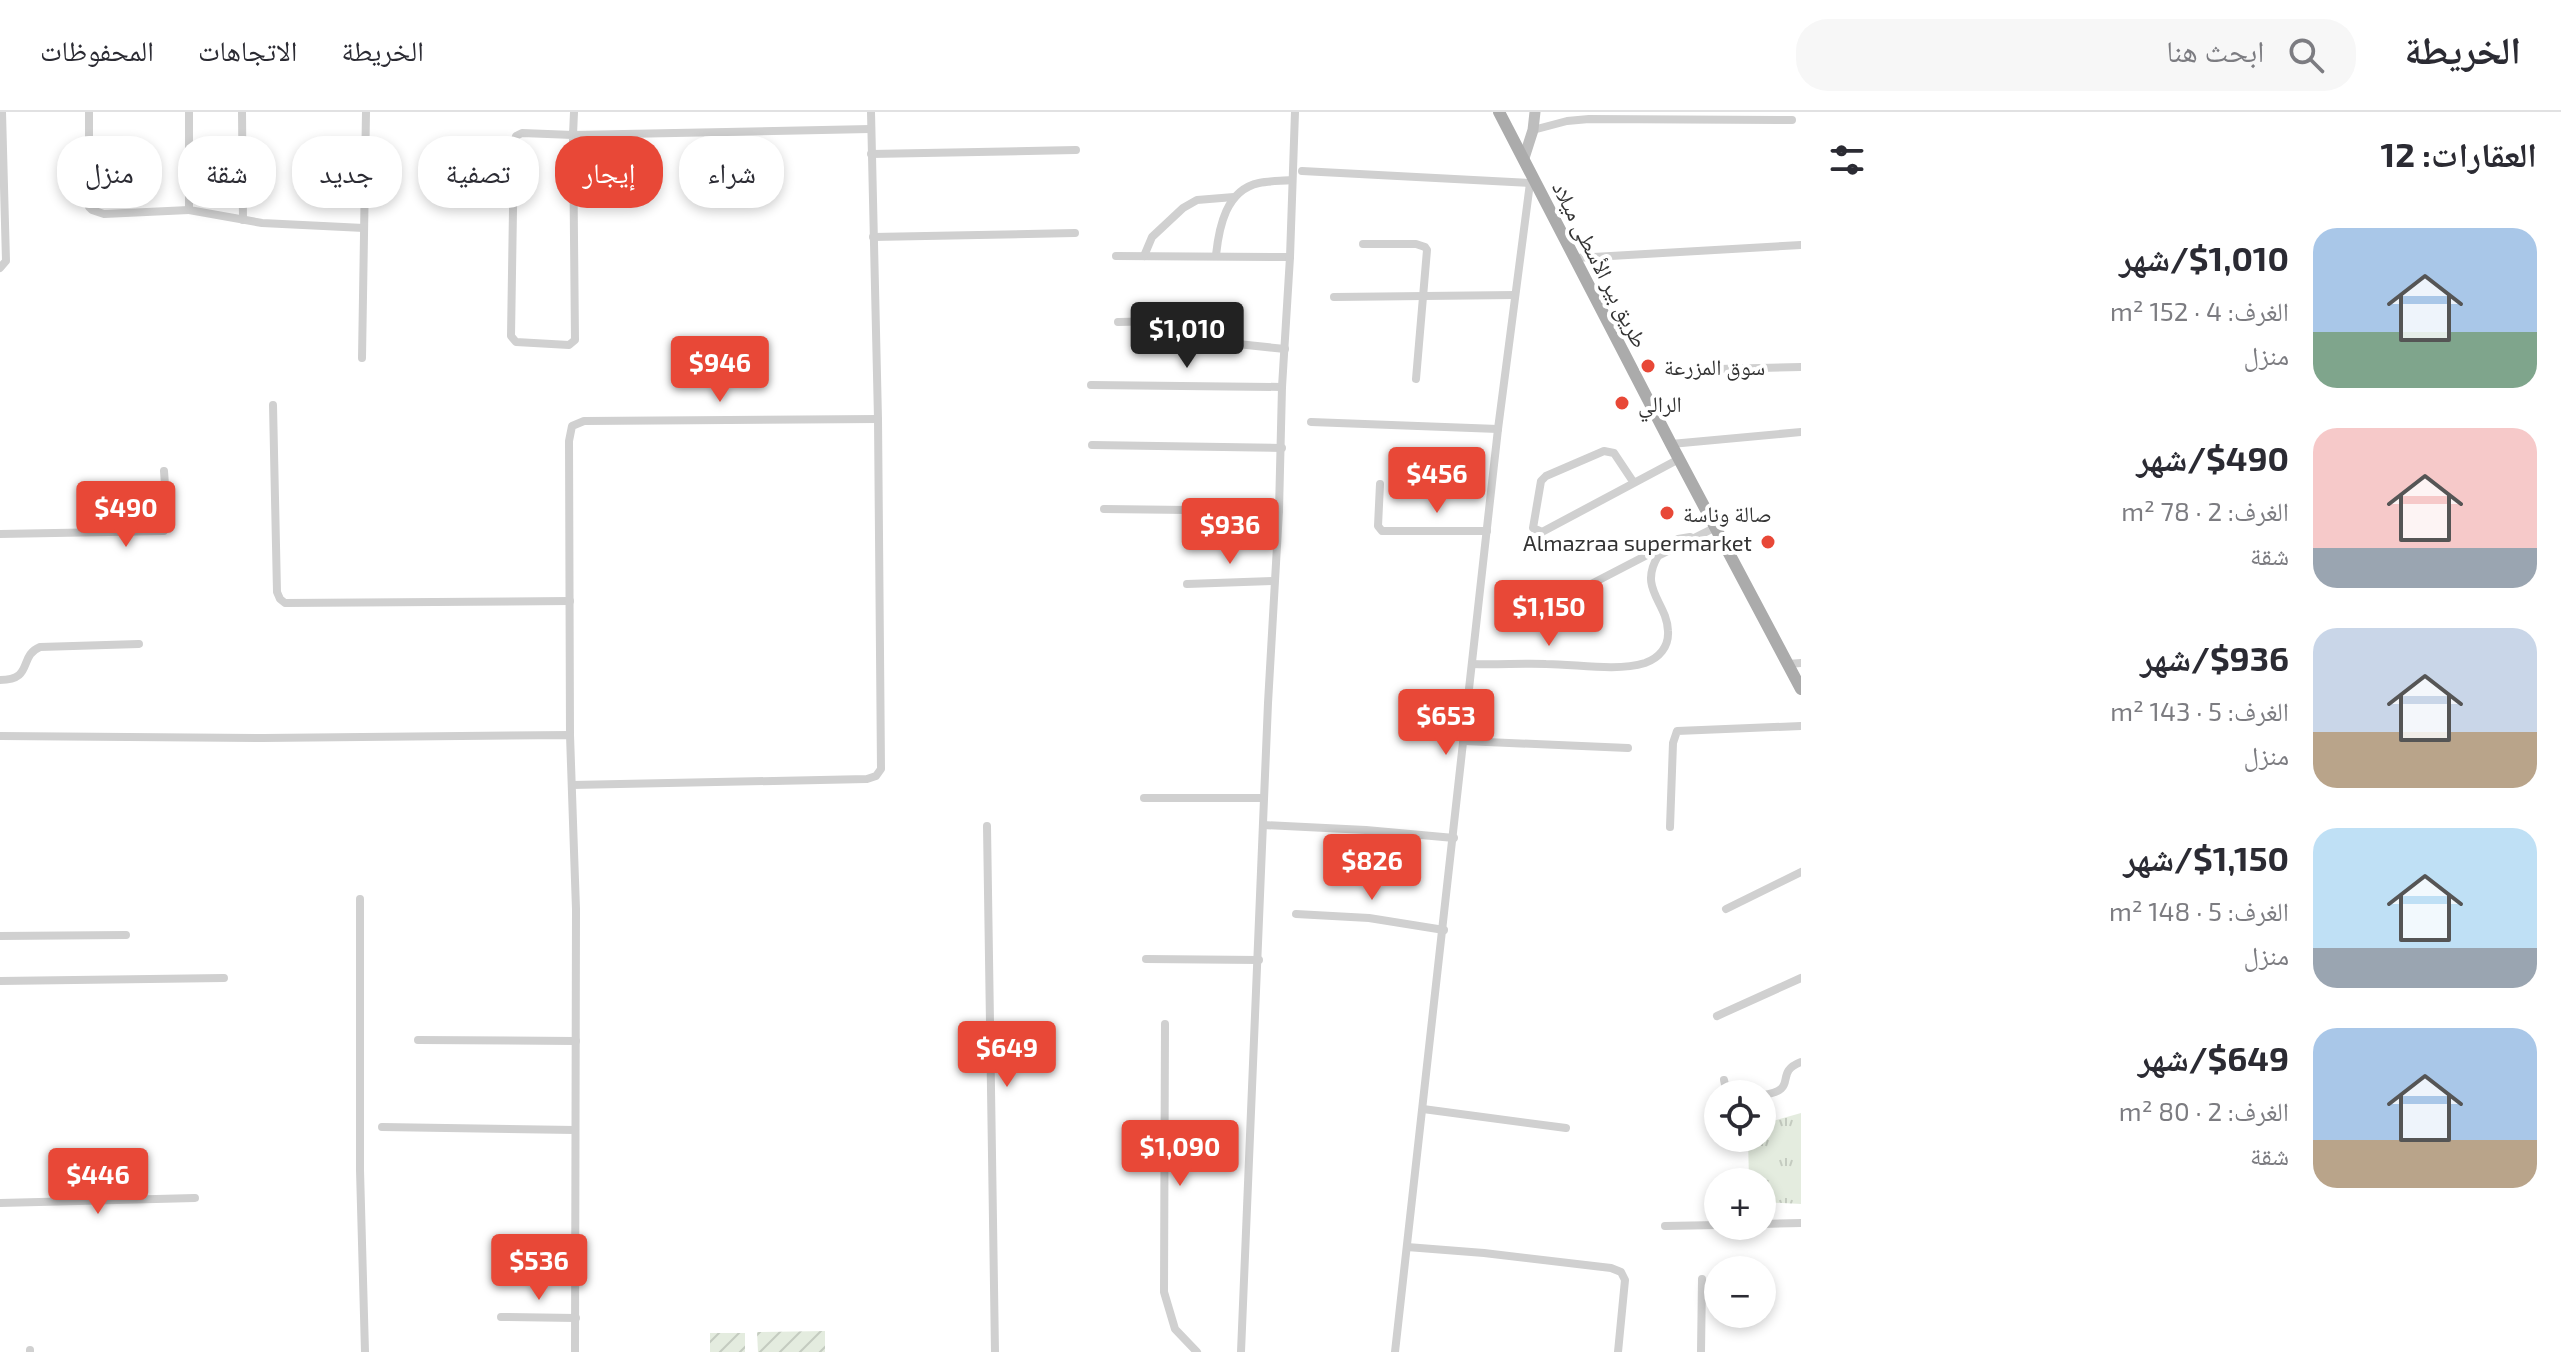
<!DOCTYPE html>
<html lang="ar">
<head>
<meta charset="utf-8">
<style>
  :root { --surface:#fff; --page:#f7f7f7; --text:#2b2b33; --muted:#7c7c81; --line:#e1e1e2; --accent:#e84837 }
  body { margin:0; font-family:"Exo 2","Noto Naskh Arabic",sans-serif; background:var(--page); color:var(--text); direction:rtl; height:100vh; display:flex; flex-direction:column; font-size:30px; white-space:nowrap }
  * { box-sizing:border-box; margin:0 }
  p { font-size:26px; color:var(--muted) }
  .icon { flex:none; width:44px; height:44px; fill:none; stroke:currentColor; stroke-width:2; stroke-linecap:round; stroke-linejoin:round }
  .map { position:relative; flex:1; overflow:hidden; direction:ltr }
  .sheet { display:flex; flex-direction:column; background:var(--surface); width:760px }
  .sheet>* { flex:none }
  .top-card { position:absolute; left:24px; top:24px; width:760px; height:72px; direction:rtl; display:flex; gap:16px }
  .controls { position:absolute; left:1704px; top:968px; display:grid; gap:16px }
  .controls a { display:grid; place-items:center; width:72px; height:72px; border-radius:50%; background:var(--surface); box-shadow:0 4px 12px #0003; font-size:40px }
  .price { position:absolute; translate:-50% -68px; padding:0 18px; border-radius:8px; background:var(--accent); color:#fff; font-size:26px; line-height:52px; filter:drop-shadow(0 2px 4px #0008) }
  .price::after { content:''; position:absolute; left:50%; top:48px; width:24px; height:18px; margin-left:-12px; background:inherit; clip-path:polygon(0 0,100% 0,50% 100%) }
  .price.current { background:#222; color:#fff }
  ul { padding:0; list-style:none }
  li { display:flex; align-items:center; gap:24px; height:200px; padding:0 24px }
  li span { display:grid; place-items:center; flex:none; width:224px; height:160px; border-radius:24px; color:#555 }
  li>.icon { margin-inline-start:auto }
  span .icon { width:96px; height:96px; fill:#fffc; stroke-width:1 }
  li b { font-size:34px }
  h2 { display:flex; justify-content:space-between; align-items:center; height:96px; padding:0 24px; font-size:34px }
  .chip { padding:0 28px; border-radius:32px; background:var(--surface); box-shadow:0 4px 12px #0003; font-size:28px; line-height:72px }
  .chip.current { background:var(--accent); color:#fff }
  header { display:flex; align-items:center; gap:48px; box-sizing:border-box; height:112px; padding:0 40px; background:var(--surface); border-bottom:2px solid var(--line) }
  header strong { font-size:38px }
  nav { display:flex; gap:44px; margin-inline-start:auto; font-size:28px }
  .search { width:560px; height:72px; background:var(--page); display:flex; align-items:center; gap:20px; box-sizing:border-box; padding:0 28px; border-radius:32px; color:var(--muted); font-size:30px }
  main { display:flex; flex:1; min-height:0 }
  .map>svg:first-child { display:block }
</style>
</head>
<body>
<header>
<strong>الخريطة</strong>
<div class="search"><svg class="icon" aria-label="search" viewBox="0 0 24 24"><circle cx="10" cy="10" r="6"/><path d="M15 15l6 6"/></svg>ابحث هنا</div>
<nav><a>الخريطة</a><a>الاتجاهات</a><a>المحفوظات</a></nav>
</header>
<main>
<section class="sheet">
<h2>العقارات: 12<svg class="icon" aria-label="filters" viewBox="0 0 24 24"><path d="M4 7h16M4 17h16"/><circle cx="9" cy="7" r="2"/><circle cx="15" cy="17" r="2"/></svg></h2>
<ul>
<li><span style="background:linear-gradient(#a9c7e8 65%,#7fa58c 0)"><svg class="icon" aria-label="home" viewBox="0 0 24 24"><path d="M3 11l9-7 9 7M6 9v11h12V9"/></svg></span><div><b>$1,010/شهر</b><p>الغرف: 4 · 152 m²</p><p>منزل</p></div></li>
<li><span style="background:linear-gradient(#f6c9c9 75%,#9aa5b1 0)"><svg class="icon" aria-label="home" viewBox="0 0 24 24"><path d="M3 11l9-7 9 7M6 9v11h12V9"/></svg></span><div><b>$490/شهر</b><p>الغرف: 2 · 78 m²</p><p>شقة</p></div></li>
<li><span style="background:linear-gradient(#c9d6e8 65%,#b9a48a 0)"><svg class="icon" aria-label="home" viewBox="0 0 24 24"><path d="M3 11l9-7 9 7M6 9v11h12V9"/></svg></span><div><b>$936/شهر</b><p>الغرف: 5 · 143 m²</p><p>منزل</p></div></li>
<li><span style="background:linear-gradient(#bfe0f5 75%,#9aa5b1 0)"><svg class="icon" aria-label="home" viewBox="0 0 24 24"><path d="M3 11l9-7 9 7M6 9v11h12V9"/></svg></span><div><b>$1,150/شهر</b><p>الغرف: 5 · 148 m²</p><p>منزل</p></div></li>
<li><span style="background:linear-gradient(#a9c7e8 70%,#b9a48a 0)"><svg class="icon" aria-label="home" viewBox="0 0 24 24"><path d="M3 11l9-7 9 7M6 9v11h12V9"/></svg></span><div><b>$649/شهر</b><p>الغرف: 2 · 80 m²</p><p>شقة</p></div></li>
</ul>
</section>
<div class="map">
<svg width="1801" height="1240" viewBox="0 0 1801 1240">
  <defs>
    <pattern id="park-tufts" width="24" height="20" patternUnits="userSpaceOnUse" patternTransform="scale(2)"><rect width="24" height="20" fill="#e4ecdf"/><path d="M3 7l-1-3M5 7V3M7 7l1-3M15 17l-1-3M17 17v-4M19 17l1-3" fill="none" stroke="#c4cbc0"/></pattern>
    <pattern id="garden-furrows" width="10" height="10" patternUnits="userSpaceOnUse" patternTransform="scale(2)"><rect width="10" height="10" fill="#e4ecdf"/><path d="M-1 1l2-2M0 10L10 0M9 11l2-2" fill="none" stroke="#c4cbc0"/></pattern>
  </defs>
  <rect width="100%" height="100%" fill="#fff"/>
  <path fill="url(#park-tufts)" d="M 1801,1001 L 1801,1092 L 1762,1090 L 1762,1070 L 1749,1070 L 1748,1026 L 1762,1026 L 1762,1012 Z"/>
  <g fill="url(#garden-furrows)">
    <path d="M 825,1219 L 825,1240 L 758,1240 L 757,1220 Z"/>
    <rect x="710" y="1221" width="35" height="19"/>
  </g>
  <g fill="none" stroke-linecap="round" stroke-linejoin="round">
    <g stroke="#d0d0d0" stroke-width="8">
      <path d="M 89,0 L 89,95 L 92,98 L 104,102 L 189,98"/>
      <path d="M 189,0 L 189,98 L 262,111 L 364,116"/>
      <path d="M 242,0 L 243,108"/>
      <path d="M 574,0 L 573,23 L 575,228 L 569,233 L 516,230 L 511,224 L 514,34 L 516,24 L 522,21 L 573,23 L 870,17"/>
      <path d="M 1533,18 L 1567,9 L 1589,7 L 1792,8"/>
      <path d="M 871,42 L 1076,38"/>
      <path d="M 1302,59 L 1530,71"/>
      <path d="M 873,125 L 1075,121"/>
      <path d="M 1363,132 L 1416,132 L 1425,135 L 1427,138 L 1416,267"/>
      <path d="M 1216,143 C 1219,115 1226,78 1259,71 C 1269,69 1281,69 1291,68"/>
      <path d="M 1116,144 L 1290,145"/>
      <path d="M 1144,144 L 1152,125 L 1183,96 L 1197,88 L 1234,85"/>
      <path d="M 1576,146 L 1801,133"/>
      <path d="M 0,156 L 6,149 L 2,0"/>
      <path d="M 1334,185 L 1515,183"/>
      <path d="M 1118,210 L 1208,208 L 1219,214 L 1228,231 L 1285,237"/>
      <path d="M 362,246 L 366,0"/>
      <path d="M 1718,257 L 1801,255"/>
      <path d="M 1091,273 L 1282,275"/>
      <path d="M 273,293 L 277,480 L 280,487 L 285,491 L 570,489"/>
      <path d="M 1311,310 L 1498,317"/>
      <path d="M 1671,332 L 1801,320"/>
      <path d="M 1092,333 L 1282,336"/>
      <path d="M 1634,371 L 1614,341 L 1604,339 L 1546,364 L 1541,369 L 1533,416 L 1542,420 L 1679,347"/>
      <path d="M 1380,372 L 1378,414 L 1382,419 L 1487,419"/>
      <path d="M 1104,397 L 1279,399"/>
      <path d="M 0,422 L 164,419 L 167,400 L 164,359"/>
      <path d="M 1187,472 L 1274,469"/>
      <path d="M 1570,483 L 1678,427 L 1690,425"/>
      <path d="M 1472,552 C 1497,553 1522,551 1546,552 C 1577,552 1615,560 1645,551 C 1659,546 1669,535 1668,519 C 1667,490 1638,477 1658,444 L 1716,415"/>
      <path d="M 1788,552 L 1801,551"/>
      <path d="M 0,568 C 34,568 18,544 40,535 L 139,532"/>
      <path d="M 570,623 L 569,329 L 572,314 L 584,309 L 878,307"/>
      <path d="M 0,624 L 263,626 L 570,623 L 576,797 L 575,1240"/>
      <path d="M 1464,629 L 1628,636"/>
      <path d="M 572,673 L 867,667 L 876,664 L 881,657 L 878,307 L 871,0"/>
      <path d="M 1144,686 L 1264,686"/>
      <path d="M 1263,713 L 1366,718 L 1454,726"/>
      <path d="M 987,714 L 995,1240"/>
      <path d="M 1670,715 L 1673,631 L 1677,619 L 1801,614"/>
      <path d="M 360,787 L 360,1058 L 365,1240"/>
      <path d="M 1726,797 L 1801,760"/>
      <path d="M 1296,802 L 1369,806 L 1444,818"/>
      <path d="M 0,824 L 126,823"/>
      <path d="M 1146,847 L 1259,848"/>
      <path d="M 0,869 L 224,866"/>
      <path d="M 1717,904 L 1801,866"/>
      <path d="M 1165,912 L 1164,1180 L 1175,1217 L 1197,1240"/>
      <path d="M 418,928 L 576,929"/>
      <path d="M 1724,968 L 1727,982"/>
      <path d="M 1762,983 C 1801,978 1772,961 1801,950"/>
      <path d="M 1423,997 L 1566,1016"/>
      <path d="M 382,1015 L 575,1018"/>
      <path d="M 0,1091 L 195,1086"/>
      <path d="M 1762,1112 L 1801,1111"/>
      <path d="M 1665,1114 L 1718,1113"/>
      <path d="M 1407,1135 L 1484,1141 L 1611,1156 L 1621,1160 L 1625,1168 L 1618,1240"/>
      <path d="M 501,1205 L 576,1206"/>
      <path d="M 30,1238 L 30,1240"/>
      <path d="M 1241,1240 L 1268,591 L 1279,399 L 1282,275 L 1290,145 L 1295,0"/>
      <path d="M 1395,1240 L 1498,317 L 1530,71 L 1535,67"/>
      <path d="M 1701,1240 L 1702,1167"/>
    </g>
    <path stroke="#bdbdbd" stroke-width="11" d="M 1524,46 L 1533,18 L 1535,0"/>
    <path stroke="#ababab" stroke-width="12" d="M 1499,0 L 1671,332 L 1801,577"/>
  </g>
  <g fill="#e84837" stroke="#fff" stroke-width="3">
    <circle cx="1648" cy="254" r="8"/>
    <circle cx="1622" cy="291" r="8"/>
    <circle cx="1667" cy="401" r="8"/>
    <circle cx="1768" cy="430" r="8"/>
  </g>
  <g text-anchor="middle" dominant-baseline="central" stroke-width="8" stroke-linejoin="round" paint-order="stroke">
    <g font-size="22" fill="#333" stroke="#fff">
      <text transform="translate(1601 152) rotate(63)">طريق بير الأسطى ميلاد</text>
    </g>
    <g font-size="22" fill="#333" stroke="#fff" text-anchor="start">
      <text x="1664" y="254">سوق المزرعة</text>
      <text x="1638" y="291">الرالي</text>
      <text x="1683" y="401">صالة وناسة</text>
      <text x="1752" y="430" text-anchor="end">Almazraa supermarket</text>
    </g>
  </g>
</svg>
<div class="controls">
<a><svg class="icon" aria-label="locate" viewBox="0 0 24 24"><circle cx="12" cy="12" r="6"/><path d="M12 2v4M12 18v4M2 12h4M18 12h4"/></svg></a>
<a>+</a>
<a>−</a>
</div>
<b class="price current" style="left:1187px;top:258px">$1,010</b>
<b class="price" style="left:720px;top:292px">$946</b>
<b class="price" style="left:1437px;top:403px">$456</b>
<b class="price" style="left:126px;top:437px">$490</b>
<b class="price" style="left:1230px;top:454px">$936</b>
<b class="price" style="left:1549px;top:536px">$1,150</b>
<b class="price" style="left:1446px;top:645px">$653</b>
<b class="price" style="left:1372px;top:790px">$826</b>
<b class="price" style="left:1007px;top:977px">$649</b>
<b class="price" style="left:1180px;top:1076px">$1,090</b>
<b class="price" style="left:98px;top:1104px">$446</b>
<b class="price" style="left:539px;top:1190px">$536</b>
<div class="top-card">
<a class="chip">شراء</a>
<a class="chip current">إيجار</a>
<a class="chip">تصفية</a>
<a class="chip">جديد</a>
<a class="chip">شقة</a>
<a class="chip">منزل</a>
</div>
</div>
</main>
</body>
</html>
